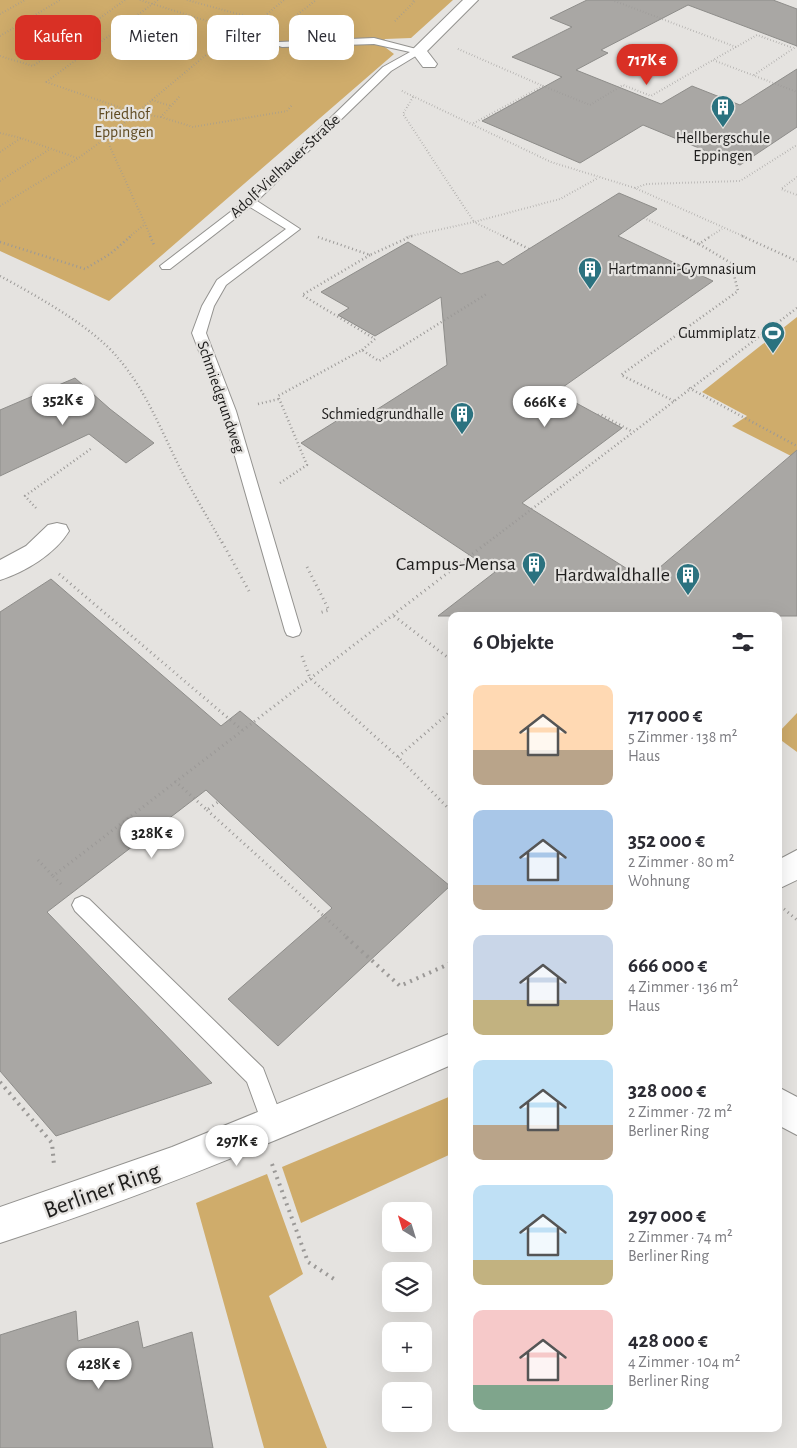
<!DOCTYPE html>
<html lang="de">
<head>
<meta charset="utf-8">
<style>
  :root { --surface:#fff; --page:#f2f2f3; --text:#2b2b33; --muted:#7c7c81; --accent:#d93025 }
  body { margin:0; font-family:"Alegreya Sans",sans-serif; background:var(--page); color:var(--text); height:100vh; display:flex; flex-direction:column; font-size:19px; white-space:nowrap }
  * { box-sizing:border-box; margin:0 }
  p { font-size:16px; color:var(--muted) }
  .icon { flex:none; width:28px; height:28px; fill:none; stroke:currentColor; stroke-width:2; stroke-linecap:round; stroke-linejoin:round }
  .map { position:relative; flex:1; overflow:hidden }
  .details { position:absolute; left:448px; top:612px; width:334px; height:820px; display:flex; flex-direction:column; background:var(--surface); border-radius:10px; box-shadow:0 5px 20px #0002 }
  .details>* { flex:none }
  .hud { position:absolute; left:15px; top:15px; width:358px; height:45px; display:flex; gap:10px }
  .needle { width:32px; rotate:322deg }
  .fabs { position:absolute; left:382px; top:1202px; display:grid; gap:10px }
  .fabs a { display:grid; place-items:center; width:50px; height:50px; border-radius:10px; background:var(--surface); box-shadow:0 5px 20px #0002; font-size:25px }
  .price { position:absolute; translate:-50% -42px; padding:0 11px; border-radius:18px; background:#fff; color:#222; font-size:16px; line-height:32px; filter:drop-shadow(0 1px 2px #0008) }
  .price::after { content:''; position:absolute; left:50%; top:30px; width:15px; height:11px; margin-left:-8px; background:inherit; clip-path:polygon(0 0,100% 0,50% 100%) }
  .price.current { background:var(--accent); color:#fff }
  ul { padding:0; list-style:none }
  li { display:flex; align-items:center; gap:15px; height:125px; padding:0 25px }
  li span { display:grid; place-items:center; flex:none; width:140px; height:100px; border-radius:10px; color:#555 }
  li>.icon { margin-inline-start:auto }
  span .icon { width:60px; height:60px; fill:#fffc; stroke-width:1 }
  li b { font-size:21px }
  h2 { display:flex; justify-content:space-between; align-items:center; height:60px; padding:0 25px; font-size:21px }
  .tag { padding:0 18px; border-radius:10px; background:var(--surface); box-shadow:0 5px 20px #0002; font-size:18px; line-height:45px }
  .tag.current { background:var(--accent); color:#fff }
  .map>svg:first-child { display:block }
</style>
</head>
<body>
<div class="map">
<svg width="797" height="1448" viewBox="0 0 797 1448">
  <rect width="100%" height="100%" fill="#e5e3e0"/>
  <g fill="#cfac6b">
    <path d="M 0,0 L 453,0 L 411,38 L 385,39 L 381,44 L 394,54 L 109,301 L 0,251 Z"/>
    <path d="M 797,317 L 797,459 L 732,426 L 747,416 L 702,392 Z"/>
    <path d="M 797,713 L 797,752 L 778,738 L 778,733 Z"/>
    <path d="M 451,1096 L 451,1154 L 301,1223 L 282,1167 Z"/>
    <path d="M 267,1174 L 303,1274 L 269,1296 L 327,1448 L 264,1448 L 196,1203 Z"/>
  </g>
  <g fill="#a9a7a4" stroke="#8e8d8a">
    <path d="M 587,0 L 773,0 L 797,9 L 797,46 L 688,5 L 601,50 L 608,53 L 576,70 L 661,104 L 692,86 L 740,105 L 797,69 L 797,127 L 740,165 L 643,125 L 580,163 L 482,121 L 562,77 L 512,57 L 572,27 L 550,18 Z"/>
    <path d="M 619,193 L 657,209 L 618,236 L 713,281 L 556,392 L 622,428 L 522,503 L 645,580 L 797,450 L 797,616 L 438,616 L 495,572 L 301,443 L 354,410 L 365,417 L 447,365 L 441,297 L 375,336 L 338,315 L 349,308 L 321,292 L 408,242 L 461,274 L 498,261 L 503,265 Z"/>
    <path d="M 75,378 L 110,409 L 154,443 L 126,463 L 89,434 L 0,476 L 0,410 Z"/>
    <path d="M 51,579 L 221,726 L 240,711 L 450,886 L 278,1046 L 228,999 L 332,908 L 206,790 L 47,912 L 212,1083 L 56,1136 L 0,1071 L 0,612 Z"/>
    <path d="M 76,1311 L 78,1341 L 138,1321 L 143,1348 L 192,1332 L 213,1448 L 0,1448 L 0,1335 Z"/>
  </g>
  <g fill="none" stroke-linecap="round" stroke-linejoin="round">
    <g stroke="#93928f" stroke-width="2">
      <g id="service">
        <path d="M 374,38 L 424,51 L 391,71 L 257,201 L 300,229 L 226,285 L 214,306 L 206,333 L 236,411 L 301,631 L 299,635 L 293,637 L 287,635 L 285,631 L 222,411 L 192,333 L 202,306 L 217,280 L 286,229 L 250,207 L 170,269 L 162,269 L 160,266 L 246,200 L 383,67 L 410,52 L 374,44 L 282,47 L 279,46 L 279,42 Z"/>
        <path d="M 82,896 L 89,899 L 263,1068 L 285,1126 L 282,1134 L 274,1137 L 266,1134 L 247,1082 L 75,911 L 72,905 L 75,899 Z"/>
      </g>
    </g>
    <g stroke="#93928f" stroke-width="2">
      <g id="minor">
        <path d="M 463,0 L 478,0 L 427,51 L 437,64 L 435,67 L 423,67 L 411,51 Z"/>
        <path d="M 57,523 L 66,525 L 69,531 C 55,554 25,572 0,580 L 0,560 L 26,546 L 48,525 Z"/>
        <path d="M 797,850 L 797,880 L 778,889 L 778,860 Z"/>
        <path d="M 451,1033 L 451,1065 C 303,1130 154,1193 0,1243 L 0,1207 L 172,1147 Z"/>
        <path d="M 778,1087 L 797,1097 L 797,1135 L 778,1125 Z"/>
      </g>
    </g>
    <g stroke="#9b9997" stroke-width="2" stroke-dasharray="0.5 2.5" stroke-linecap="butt">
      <path d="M 140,0 L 258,37"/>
      <path d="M 187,0 L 260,20"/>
      <path d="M 612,0 L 736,47 L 757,35 L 793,48"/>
      <path d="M 0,14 L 25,0"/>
      <path d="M 293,18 L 316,0"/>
      <path d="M 395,21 L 415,1 L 411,0"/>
      <path d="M 244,33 L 284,0"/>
      <path d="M 0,36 L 60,0"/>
      <path d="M 736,47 L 713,60 L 797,92"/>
      <path d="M 458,49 L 543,86 L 472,124"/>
      <path d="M 0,56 L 33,66 L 125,0"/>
      <path d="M 754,75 L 797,46"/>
      <path d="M 46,82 L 136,113 L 161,117 L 180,96"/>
      <path d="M 46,82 L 158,0"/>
      <path d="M 543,86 L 590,105 L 623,85 L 651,96 L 713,60"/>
      <path d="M 402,91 L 551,162 L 635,188 L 745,237"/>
      <path d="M 413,97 L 403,114 L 474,222 L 560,199 L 598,178"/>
      <path d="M 152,100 L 171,106"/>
      <path d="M 161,117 L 193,127 L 287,111 L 292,105"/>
      <path d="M 0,133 L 21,138"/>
      <path d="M 106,138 L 151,237"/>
      <path d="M 0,152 L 21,138 L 77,158"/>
      <path d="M 797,177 L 781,189 L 797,195"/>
      <path d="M 0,181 L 50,149"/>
      <path d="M 635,188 L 647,184 L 740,181 L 797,145"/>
      <path d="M 0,206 L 77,159 L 106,138 L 235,31"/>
      <path d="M 644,218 L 685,237"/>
      <path d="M 129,237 L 144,225"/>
      <path d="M 406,237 L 474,222 L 505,237"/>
      <path d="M 709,237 L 722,229"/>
    </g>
    <g stroke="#9b9997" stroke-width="2.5" stroke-dasharray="1 3" stroke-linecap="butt">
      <path d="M 150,236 L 154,245"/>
      <path d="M 503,236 L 529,249"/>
      <path d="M 683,236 L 699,244"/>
      <path d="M 742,236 L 797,261"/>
      <path d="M 318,237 L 370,255 L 412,236"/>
      <path d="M 0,242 L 85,269 L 110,254 L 131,236"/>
      <path d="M 0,276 C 35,295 93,327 118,358 C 144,388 159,425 176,460 C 190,489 207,516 222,543"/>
      <path d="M 362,350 L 375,339 L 302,295 L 370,255"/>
      <path d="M 689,388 L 797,446"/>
      <path d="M 674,401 L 621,375 L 738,291 L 731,263 L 699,244 L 711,236"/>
      <path d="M 258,404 L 279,399"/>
      <path d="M 598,415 L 600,414 L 633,432"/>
      <path d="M 280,483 L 307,465 L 278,396 L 362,350 L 379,361 L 488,293"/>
      <path d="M 36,508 L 25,496 L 92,448"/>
      <path d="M 487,543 L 797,308"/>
    </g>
    <g stroke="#9b9997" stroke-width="3" stroke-dasharray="1 4" stroke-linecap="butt">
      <path d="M 222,542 L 249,591"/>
      <path d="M 307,567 L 329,610 L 319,613"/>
      <path d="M 59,574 L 242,730"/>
      <path d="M 394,616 L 451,660"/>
      <path d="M 302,656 L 310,678 L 398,757 L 451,811"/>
      <path d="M 398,757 L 451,711"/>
      <path d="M 175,781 L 207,810 L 218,802"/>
      <path d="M 207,810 L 348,938"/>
      <path d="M 38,860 L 53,876"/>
      <path d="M 61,884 L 53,876 L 488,542"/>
      <path d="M 784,909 L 797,920"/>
    </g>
    <g stroke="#9b9997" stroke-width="4" stroke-dasharray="2 5" stroke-linecap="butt">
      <path d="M 346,937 L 400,986 L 451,963"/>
      <path d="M 0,1082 L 52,1143 L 54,1165"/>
      <path d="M 272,1164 L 308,1262 L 337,1281"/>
    </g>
    <use href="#service" fill="#fff" fill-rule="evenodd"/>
    <use href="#minor" fill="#fff" fill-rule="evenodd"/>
  </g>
  <defs>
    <g id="building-pin" transform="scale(1.25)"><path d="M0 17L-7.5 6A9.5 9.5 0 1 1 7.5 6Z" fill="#2b727f" stroke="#e5e3e0"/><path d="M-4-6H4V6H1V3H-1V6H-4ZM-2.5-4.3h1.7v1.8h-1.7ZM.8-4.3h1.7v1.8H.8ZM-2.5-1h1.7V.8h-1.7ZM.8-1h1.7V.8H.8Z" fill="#fff"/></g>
    <g id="stadium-pin" transform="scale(1.25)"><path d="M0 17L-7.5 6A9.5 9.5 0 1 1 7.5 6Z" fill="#2b727f" stroke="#e5e3e0"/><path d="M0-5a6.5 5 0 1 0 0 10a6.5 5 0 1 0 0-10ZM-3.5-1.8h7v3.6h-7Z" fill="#fff"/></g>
  </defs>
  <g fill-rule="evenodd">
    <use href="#building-pin" x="723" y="107"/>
    <use href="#building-pin" x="590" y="269"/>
    <use href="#stadium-pin" x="773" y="333"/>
    <use href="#building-pin" x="462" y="414"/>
    <use href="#building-pin" x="534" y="564"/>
    <use href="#building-pin" x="688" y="575"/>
  </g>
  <g text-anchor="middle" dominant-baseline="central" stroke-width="4.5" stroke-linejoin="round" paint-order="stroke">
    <g font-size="16" fill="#604b22" stroke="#e5e3e0">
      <text x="124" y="114">Friedhof<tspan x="124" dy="18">Eppingen</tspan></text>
    </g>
    <g font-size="16" fill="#1e1d1c" stroke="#e5e3e0" text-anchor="end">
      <text x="723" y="138" text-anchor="middle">Hellbergschule<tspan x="723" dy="18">Eppingen</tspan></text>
      <text x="608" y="269" text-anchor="start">Hartmanni-Gymnasium</text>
      <text x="756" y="333">Gummiplatz</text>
      <text x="444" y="414">Schmiedgrundhalle</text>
    </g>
    <g font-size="16" fill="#1e1d1c" stroke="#e5e3e0">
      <text transform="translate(285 166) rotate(-43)">Adolf-Vielhauer-Straße</text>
      <text transform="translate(221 397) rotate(71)">Schmiedgrundweg</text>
    </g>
    <g font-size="20" fill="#1e1d1c" stroke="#e5e3e0" text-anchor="end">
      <text x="516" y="564">Campus-Mensa</text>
      <text x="670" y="575">Hardwaldhalle</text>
    </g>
    <g font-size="24" fill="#1e1d1c" stroke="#e5e3e0">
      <text transform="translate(102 1191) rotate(-20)">Berliner Ring</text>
    </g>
  </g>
</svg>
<div class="fabs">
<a><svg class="needle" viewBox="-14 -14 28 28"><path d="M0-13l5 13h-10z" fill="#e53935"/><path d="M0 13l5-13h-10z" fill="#7c7c81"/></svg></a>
<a><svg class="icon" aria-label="layers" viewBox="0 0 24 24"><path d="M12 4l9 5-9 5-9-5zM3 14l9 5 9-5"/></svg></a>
<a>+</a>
<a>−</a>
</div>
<b class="price current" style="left:647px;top:86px">717K €</b>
<b class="price" style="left:63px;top:426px">352K €</b>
<b class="price" style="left:545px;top:428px">666K €</b>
<b class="price" style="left:152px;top:859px">328K €</b>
<b class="price" style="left:237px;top:1167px">297K €</b>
<b class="price" style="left:99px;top:1390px">428K €</b>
<div class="hud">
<a class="tag current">Kaufen</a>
<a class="tag">Mieten</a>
<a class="tag">Filter</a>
<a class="tag">Neu</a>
</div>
<section class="details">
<h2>6 Objekte<svg class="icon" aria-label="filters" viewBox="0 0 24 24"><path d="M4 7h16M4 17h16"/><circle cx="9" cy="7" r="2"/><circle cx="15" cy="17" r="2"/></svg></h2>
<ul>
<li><span style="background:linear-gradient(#ffd9b3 65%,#b9a48a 0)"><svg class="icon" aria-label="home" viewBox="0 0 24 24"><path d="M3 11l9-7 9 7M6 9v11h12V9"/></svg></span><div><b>717 000 €</b><p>5 Zimmer · 138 m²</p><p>Haus</p></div></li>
<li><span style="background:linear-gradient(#a9c7e8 75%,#b9a48a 0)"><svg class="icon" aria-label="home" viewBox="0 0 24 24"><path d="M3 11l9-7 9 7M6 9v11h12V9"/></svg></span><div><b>352 000 €</b><p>2 Zimmer · 80 m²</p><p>Wohnung</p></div></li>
<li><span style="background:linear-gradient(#c9d6e8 65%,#c2b280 0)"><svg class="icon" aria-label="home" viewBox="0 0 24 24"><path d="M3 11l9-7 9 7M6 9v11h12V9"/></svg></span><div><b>666 000 €</b><p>4 Zimmer · 136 m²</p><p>Haus</p></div></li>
<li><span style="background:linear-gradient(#bfe0f5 65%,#b9a48a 0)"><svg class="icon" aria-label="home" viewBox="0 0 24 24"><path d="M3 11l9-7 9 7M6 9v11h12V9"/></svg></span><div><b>328 000 €</b><p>2 Zimmer · 72 m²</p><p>Berliner Ring</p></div></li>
<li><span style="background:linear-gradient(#bfe0f5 75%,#c2b280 0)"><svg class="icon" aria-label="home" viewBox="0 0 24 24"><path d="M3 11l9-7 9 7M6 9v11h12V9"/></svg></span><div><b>297 000 €</b><p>2 Zimmer · 74 m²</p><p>Berliner Ring</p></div></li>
<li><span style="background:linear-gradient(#f6c9c9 75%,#7fa58c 0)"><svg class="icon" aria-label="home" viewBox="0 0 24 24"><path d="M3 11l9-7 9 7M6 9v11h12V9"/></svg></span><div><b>428 000 €</b><p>4 Zimmer · 104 m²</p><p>Berliner Ring</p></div></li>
</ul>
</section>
</div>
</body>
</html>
